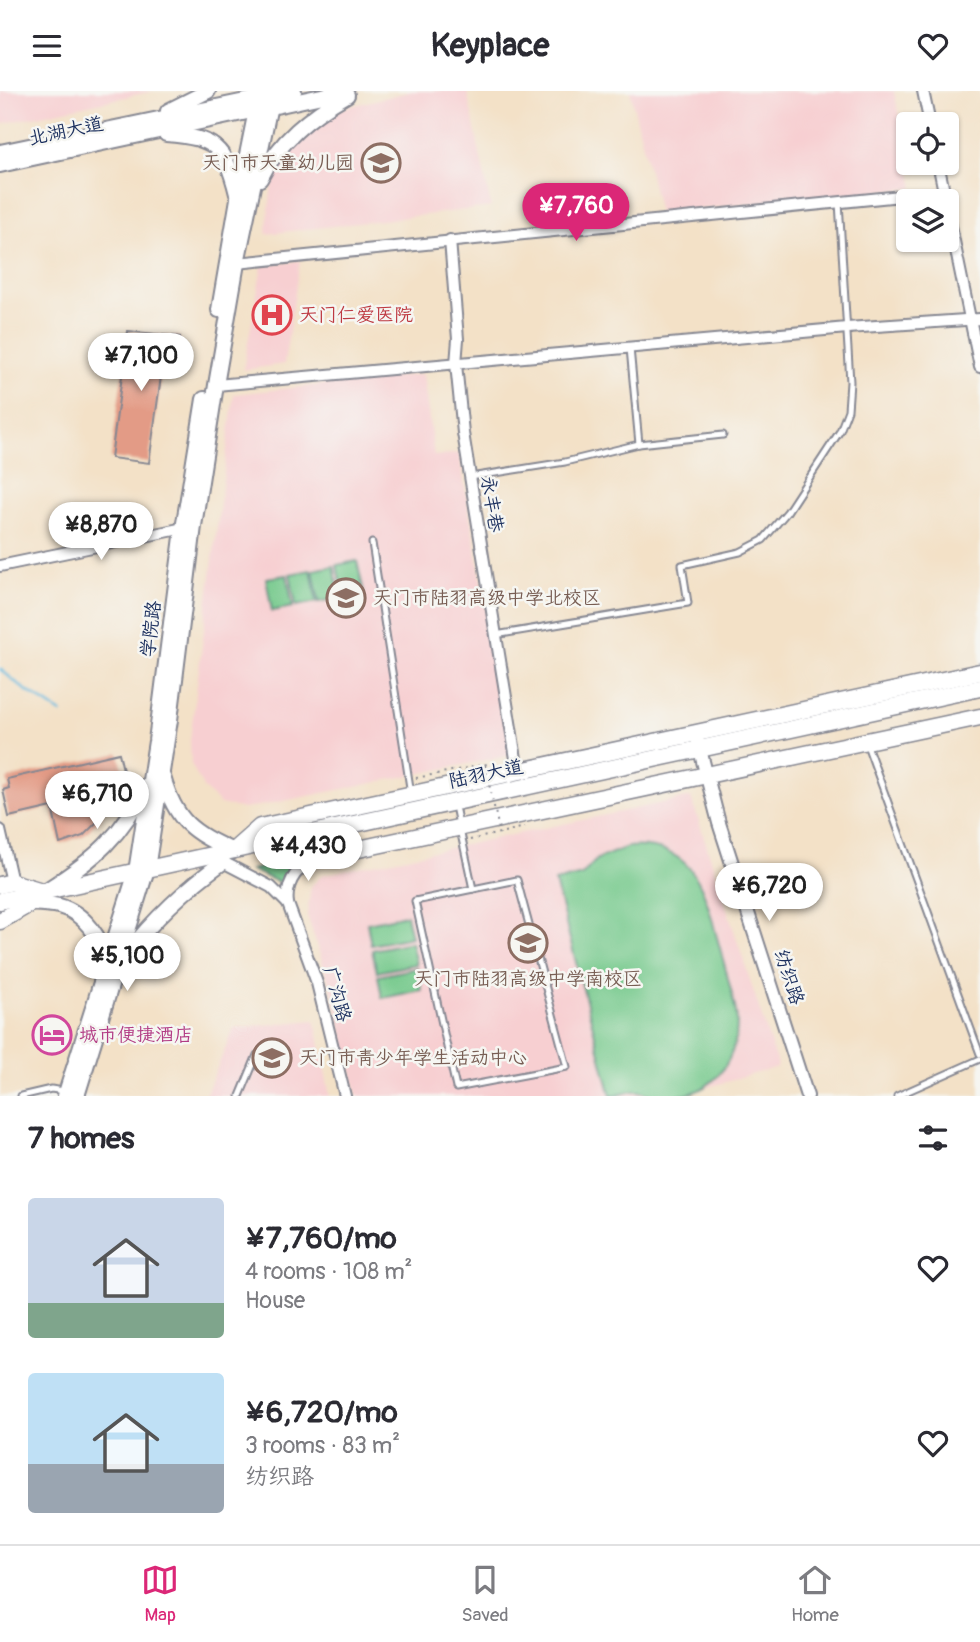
<!DOCTYPE html>
<html lang="en">
<head>
<meta charset="utf-8">
<style>
  :root { --surface:#fff; --page:#f2f2f3; --text:#2b2b33; --muted:#7c7c81; --line:#e1e1e2; --accent:#db2777 }
  body { margin:0; font-family:Pangolin,"LXGW WenKai TC",sans-serif; background:var(--page); color:var(--text); height:100vh; display:flex; flex-direction:column; font-size:26px; white-space:nowrap }
  * { box-sizing:border-box; margin:0 }
  p { font-size:23px; color:var(--muted) }
  .icon { flex:none; width:38px; height:38px; fill:none; stroke:currentColor; stroke-width:2; stroke-linecap:round; stroke-linejoin:round }
  .map { position:relative; height:1005px; overflow:hidden }
  .sheet { display:flex; flex-direction:column; background:var(--surface); flex:1 }
  .sheet>* { flex:none }
  .buttons { position:absolute; left:896px; top:21px; display:grid; gap:14px }
  .buttons a { display:grid; place-items:center; width:63px; height:63px; border-radius:7px; background:var(--surface); box-shadow:0 2px 5px #0004; font-size:35px }
  .price { position:absolute; translate:-50% -60px; padding:0 16px; border-radius:24px; background:#fff; color:#222; font-size:23px; line-height:46px; filter:drop-shadow(0 2px 4px #0008) }
  .price::after { content:''; position:absolute; left:50%; top:42px; width:21px; height:16px; margin-left:-10px; background:inherit; clip-path:polygon(0 0,100% 0,50% 100%) }
  .price.on { background:var(--accent); color:#fff }
  ul { padding:0; list-style:none }
  li { display:flex; align-items:center; gap:21px; height:175px; padding:0 28px }
  li span { display:grid; place-items:center; flex:none; width:196px; height:140px; border-radius:7px; color:#555 }
  li>.icon { margin-inline-start:auto }
  span .icon { width:84px; height:84px; fill:#fffc; stroke-width:1 }
  li b { font-size:30px }
  h2 { display:flex; justify-content:space-between; align-items:center; height:84px; padding:0 28px; font-size:30px }
  header { display:flex; justify-content:space-between; align-items:center; height:91px; padding:0 28px; background:var(--surface); font-size:32px; font-weight:700 }
  .tab-bar { display:flex; justify-content:space-around; align-items:center; height:98px; border-top:2px solid var(--line); background:var(--surface); font-size:19px; color:var(--muted) }
  .tab-bar a { display:grid; justify-items:center; gap:4px }
  .tab-bar .on { color:var(--accent) }
  .map>svg:first-child { display:block }
</style>
</head>
<body>
<header><svg class="icon" aria-label="menu" viewBox="0 0 24 24"><path d="M4 6h16M4 12h16M4 18h16"/></svg>Keyplace<svg class="icon" aria-label="heart" viewBox="0 0 24 24"><path d="M12 20l-8-8c-3-5 5-10 8-4 3-6 11-1 8 4z"/></svg></header>
<div class="map">
<svg width="980" height="1005" viewBox="0 0 980 1005">
  <rect width="100%" height="100%" fill="#f6f6f2"/>
  <filter id="ink" filterUnits="userSpaceOnUse"><feTurbulence type="fractalNoise" baseFrequency=".0143" numOctaves="2"/><feDisplacementMap in="SourceGraphic" scale="14" xChannelSelector="R" yChannelSelector="G"/><feConvolveMatrix kernelMatrix="1 2 1 2 8 2 1 2 1" color-interpolation-filters="sRGB"/></filter>
  <filter id="wash" filterUnits="userSpaceOnUse"><feTurbulence type="fractalNoise" baseFrequency=".00686" numOctaves="4" result="noise"/><feDisplacementMap in="SourceGraphic" scale="28" xChannelSelector="R" yChannelSelector="G"/><feGaussianBlur stdDeviation="1.57" result="paint"/><feColorMatrix in="noise" values="0 0 0 0 0 0 0 0 0 0 0 0 0 0 0 0 0 1.4 0 .05"/><feComposite in="paint" operator="in"/></filter>
  <g filter="url(#wash)">
    <rect width="100%" height="100%" fill="#f3e1c7"/>
    <g fill="#f7cfd1">
      <path d="M 0,0 L 154,0 L 0,33 Z"/>
      <path d="M 412,0 L 467,0 L 491,116 L 266,143 L 272,93 L 277,78 L 294,54 L 315,34 L 343,17 Z"/>
      <path d="M 630,0 L 894,0 L 914,97 L 659,122 Z"/>
      <path d="M 300,170 L 284,273 L 243,279 L 262,175 Z"/>
      <path d="M 423,283 L 434,365 L 459,362 L 512,664 L 244,718 L 220,713 L 204,698 L 191,673 L 190,649 L 234,303 Z"/>
      <path d="M 691,706 L 778,976 L 677,1005 L 357,1005 L 334,907 L 307,824 L 311,795 L 322,784 Z"/>
      <path d="M 315,929 L 330,1005 L 205,1005 L 234,937 Z"/>
    </g>
    <g fill="#76c98c" stroke="#487c75" stroke-width="2">
      <path d="M 357,470 L 364,502 L 343,506 L 337,474 Z"/>
      <path d="M 334,475 L 340,507 L 319,511 L 313,479 Z"/>
      <path d="M 311,479 L 317,511 L 296,515 L 290,483 Z"/>
      <path d="M 287,484 L 293,516 L 272,520 L 266,487 Z"/>
      <path d="M 627,756 C 690,751 703,791 716,843 C 723,867 729,891 735,916 C 744,955 721,1002 676,1005 C 669,1005 661,1005 654,1005 C 649,1004 643,1000 638,1000 C 629,999 620,1005 611,1005 L 555,791 L 582,784 L 597,768 Z"/>
      <path d="M 300,767 L 303,770 L 290,782 L 283,793 L 251,779 Z"/>
      <path d="M 406,824 L 411,846 L 371,854 L 367,832 Z"/>
      <path d="M 411,851 L 416,873 L 377,881 L 372,859 Z"/>
      <path d="M 417,877 L 422,899 L 382,907 L 378,885 Z"/>
    </g>
    <g fill="none" stroke-linecap="round" stroke-linejoin="round">
      <path stroke="#61b8de" stroke-width="2.5" d="M 0,578 L 24,598 L 61,622"/>
    </g>
    <g id="blocks">
      <g fill="#e39b86">
        <path d="M 128,240 L 180,246 L 175,280 L 162,278 L 149,372 L 111,367 Z"/>
        <path d="M 119,662 L 124,683 L 106,687 L 106,714 L 101,727 L 83,745 L 60,753 L 52,716 L 9,726 L 3,699 L 9,697 L 7,688 Z"/>
      </g>
    </g>
  </g>
  <g filter="url(#ink)">
    <use href="#blocks" fill-opacity="0" stroke="#878892" stroke-width="2"/>
    <g fill="none" stroke-linecap="round" stroke-linejoin="round">
      <g stroke="#878892" stroke-width="9">
        <g id="service">
          <path d="M 630,257 L 639,353"/>
          <path d="M 470,386 L 565,371 L 639,353 L 723,344"/>
          <path d="M 372,452 L 411,703"/>
          <path d="M 495,544 L 688,512 L 682,474 L 740,461 L 763,449 L 787,421 L 840,340 L 848,319 L 850,291 L 839,111"/>
          <path d="M 867,654 L 980,963"/>
          <path d="M 456,720 L 473,798"/>
          <path d="M 517,789 L 567,976 L 456,997 L 415,810 Z"/>
          <path d="M 21,1005 L 51,998 L 64,1000"/>
          <path d="M 240,1005 L 257,964"/>
          <path d="M 897,1005 L 980,968"/>
        </g>
      </g>
      <g stroke="#878892" stroke-width="14">
        <g id="minor">
          <path d="M 923,0 L 930,33"/>
          <path d="M 938,72 L 946,110"/>
          <path d="M 947,116 L 980,276"/>
          <path d="M 450,149 L 458,248 L 456,273 L 463,342 L 518,680"/>
          <path d="M 237,172 L 911,104"/>
          <path d="M 216,294 L 847,237 L 980,228"/>
          <path d="M 0,475 L 189,436"/>
          <path d="M 0,739 L 12,791"/>
          <path d="M 321,766 C 299,773 285,790 288,813 L 317,892 L 345,1005"/>
          <path d="M 223,771 L 271,796 L 288,813"/>
        </g>
      </g>
      <g stroke="#878892" stroke-width="16">
        <path id="tertiary" d="M 698,651 L 719,732 L 807,1005"/>
      </g>
      <g stroke="#878892" stroke-width="18">
        <g id="secondary">
          <path d="M 168,20 L 208,0"/>
          <path d="M 166,43 C 215,47 225,55 237,103"/>
          <path d="M 0,61 L 294,0"/>
          <path d="M 0,74 L 345,0"/>
          <path d="M 260,88 C 279,50 310,25 347,4"/>
          <path d="M 219,219 L 238,108 L 260,0"/>
          <path d="M 163,686 C 176,731 192,741 233,760"/>
          <path d="M 48,798 C 93,769 123,745 145,695"/>
          <path d="M 31,812 C 40,813 50,813 59,815 C 85,822 102,848 107,872"/>
          <path d="M 124,866 C 153,829 185,798 223,771"/>
          <path d="M 65,1005 L 136,781 L 156,650 L 183,438 L 204,308"/>
          <path d="M 77,1005 L 147,778 L 170,629 L 194,435 L 216,294 L 237,172 L 273,0"/>
        </g>
      </g>
      <g stroke="#878892" stroke-width="19">
        <g id="primary">
          <path d="M 287,757 L 321,766 L 980,626"/>
          <path d="M 234,759 L 260,736 L 980,581"/>
          <path d="M 0,794 L 12,791 L 42,800"/>
          <path d="M 0,810 L 980,597"/>
          <path d="M 0,830 L 31,812"/>
        </g>
      </g>
      <g stroke="#878892" stroke-width="2" stroke-dasharray="2 5" stroke-linecap="butt">
        <path d="M 416,687 L 497,671"/>
        <path d="M 470,749 L 525,736"/>
      </g>
      <use href="#service" stroke="#fff" stroke-width="5"/>
      <use href="#minor" stroke="#fff" stroke-width="10"/>
      <use href="#tertiary" stroke="#fff" stroke-width="12"/>
      <use href="#secondary" stroke="#fff" stroke-width="14"/>
      <use href="#primary" stroke="#fff" stroke-width="16"/>
      <path stroke="#878892" stroke-width="2" stroke-dasharray="2 5" stroke-linecap="butt" d="M 485,674 L 500,743"/>
    </g>
  </g>
  <defs>
    <g id="school-ring" transform="scale(2.0125)"><circle r="9.5" fill="#f6f6f2" stroke="#8d6e63" stroke-width="1.5"/><path d="M0-5L7-2L0 1L-7-2ZM-4 1L0 2.5L4 1V4Q0 6-4 4Z" fill="#8d6e63"/></g>
    <g id="hospital-ring" transform="scale(2.0125)"><circle r="9.5" fill="#f6f6f2" stroke="#e0444e" stroke-width="1.5"/><path d="M-5-5h3v3.5h4V-5h3V5h-3V1.5h-4V5h-3Z" fill="#e0444e"/></g>
    <g id="hotel-ring" transform="scale(2.0125)"><circle r="9.5" fill="#f6f6f2" stroke="#d1479c" stroke-width="1.5"/><path d="M-6-4.5h1.5V1H6V5H4.5V3h-9V5H-6ZM-4 0a1.8 1.8 0 1 1 3.6 0ZM.5 0V-2.5h3Q6-2.5 6 0Z" fill="#d1479c"/></g>
  </defs>
  <g fill-rule="evenodd">
    <use href="#school-ring" x="381" y="72"/>
    <use href="#hospital-ring" x="272" y="224"/>
    <use href="#school-ring" x="346" y="507"/>
    <use href="#school-ring" x="528" y="852"/>
    <use href="#hotel-ring" x="52" y="944"/>
    <use href="#school-ring" x="272" y="967"/>
  </g>
  <g text-anchor="middle" dominant-baseline="central" stroke-width="5" stroke-linejoin="round" paint-order="stroke">
    <g font-size="19" fill="#1b2f5e" stroke="#f6f6f2">
      <text transform="translate(66 40) rotate(-12)">北湖大道</text>
      <text transform="translate(492 413) rotate(81)">永丰巷</text>
      <text transform="translate(151 538) rotate(-83)">学院路</text>
      <text transform="translate(486 683) rotate(-12)">陆羽大道</text>
      <text transform="translate(789 886) rotate(72)">纺织路</text>
      <text transform="translate(337 903) rotate(74)">广沟路</text>
    </g>
    <g font-size="19" fill="#785e54" stroke="#f6f6f2" text-anchor="start">
      <text x="354" y="72" text-anchor="end">天门市天童幼儿园</text>
      <text x="373" y="507">天门市陆羽高级中学北校区</text>
      <text x="528" y="888" text-anchor="middle">天门市陆羽高级中学南校区</text>
      <text x="299" y="967">天门市青少年学生活动中心</text>
    </g>
    <g font-size="19" fill="#be3a42" stroke="#f6f6f2" text-anchor="start">
      <text x="299" y="224">天门仁爱医院</text>
    </g>
    <g font-size="19" fill="#b23c85" stroke="#f6f6f2" text-anchor="start">
      <text x="79" y="944">城市便捷酒店</text>
    </g>
  </g>
</svg>
<div class="buttons">
<a><svg class="icon" aria-label="locate" viewBox="0 0 24 24"><circle cx="12" cy="12" r="6"/><path d="M12 2v4M12 18v4M2 12h4M18 12h4"/></svg></a>
<a><svg class="icon" aria-label="layers" viewBox="0 0 24 24"><path d="M12 4l9 5-9 5-9-5zM3 14l9 5 9-5"/></svg></a>
</div>
<b class="price on" style="left:576px;top:152px">¥7,760</b>
<b class="price" style="left:141px;top:302px">¥7,100</b>
<b class="price" style="left:101px;top:471px">¥8,870</b>
<b class="price" style="left:97px;top:740px">¥6,710</b>
<b class="price" style="left:308px;top:792px">¥4,430</b>
<b class="price" style="left:769px;top:832px">¥6,720</b>
<b class="price" style="left:127px;top:902px">¥5,100</b>
</div>
<section class="sheet">
<h2>7 homes<svg class="icon" aria-label="filters" viewBox="0 0 24 24"><path d="M4 7h16M4 17h16"/><circle cx="9" cy="7" r="2"/><circle cx="15" cy="17" r="2"/></svg></h2>
<ul>
<li><span style="background:linear-gradient(#c9d6e8 75%,#7fa58c 0)"><svg class="icon" aria-label="home" viewBox="0 0 24 24"><path d="M3 11l9-7 9 7M6 9v11h12V9"/></svg></span><div><b>¥7,760/mo</b><p>4 rooms · 108 m²</p><p>House</p></div><svg class="icon" aria-label="heart" viewBox="0 0 24 24"><path d="M12 20l-8-8c-3-5 5-10 8-4 3-6 11-1 8 4z"/></svg></li>
<li><span style="background:linear-gradient(#bfe0f5 65%,#9aa5b1 0)"><svg class="icon" aria-label="home" viewBox="0 0 24 24"><path d="M3 11l9-7 9 7M6 9v11h12V9"/></svg></span><div><b>¥6,720/mo</b><p>3 rooms · 83 m²</p><p>纺织路</p></div><svg class="icon" aria-label="heart" viewBox="0 0 24 24"><path d="M12 20l-8-8c-3-5 5-10 8-4 3-6 11-1 8 4z"/></svg></li>
</ul>
</section>
<nav class="tab-bar">
<a class="on"><svg class="icon" aria-label="map" viewBox="0 0 24 24"><path d="M3 6l6-2 6 2 6-2v14l-6 2-6-2-6 2zM9 4v14M15 6v14"/></svg>Map</a>
<a><svg class="icon" aria-label="saved" viewBox="0 0 24 24"><path d="M7 4h10v16l-5-4-5 4z"/></svg>Saved</a>
<a><svg class="icon" aria-label="home" viewBox="0 0 24 24"><path d="M3 11l9-7 9 7M6 9v11h12V9"/></svg>Home</a>
</nav>
</body>
</html>
